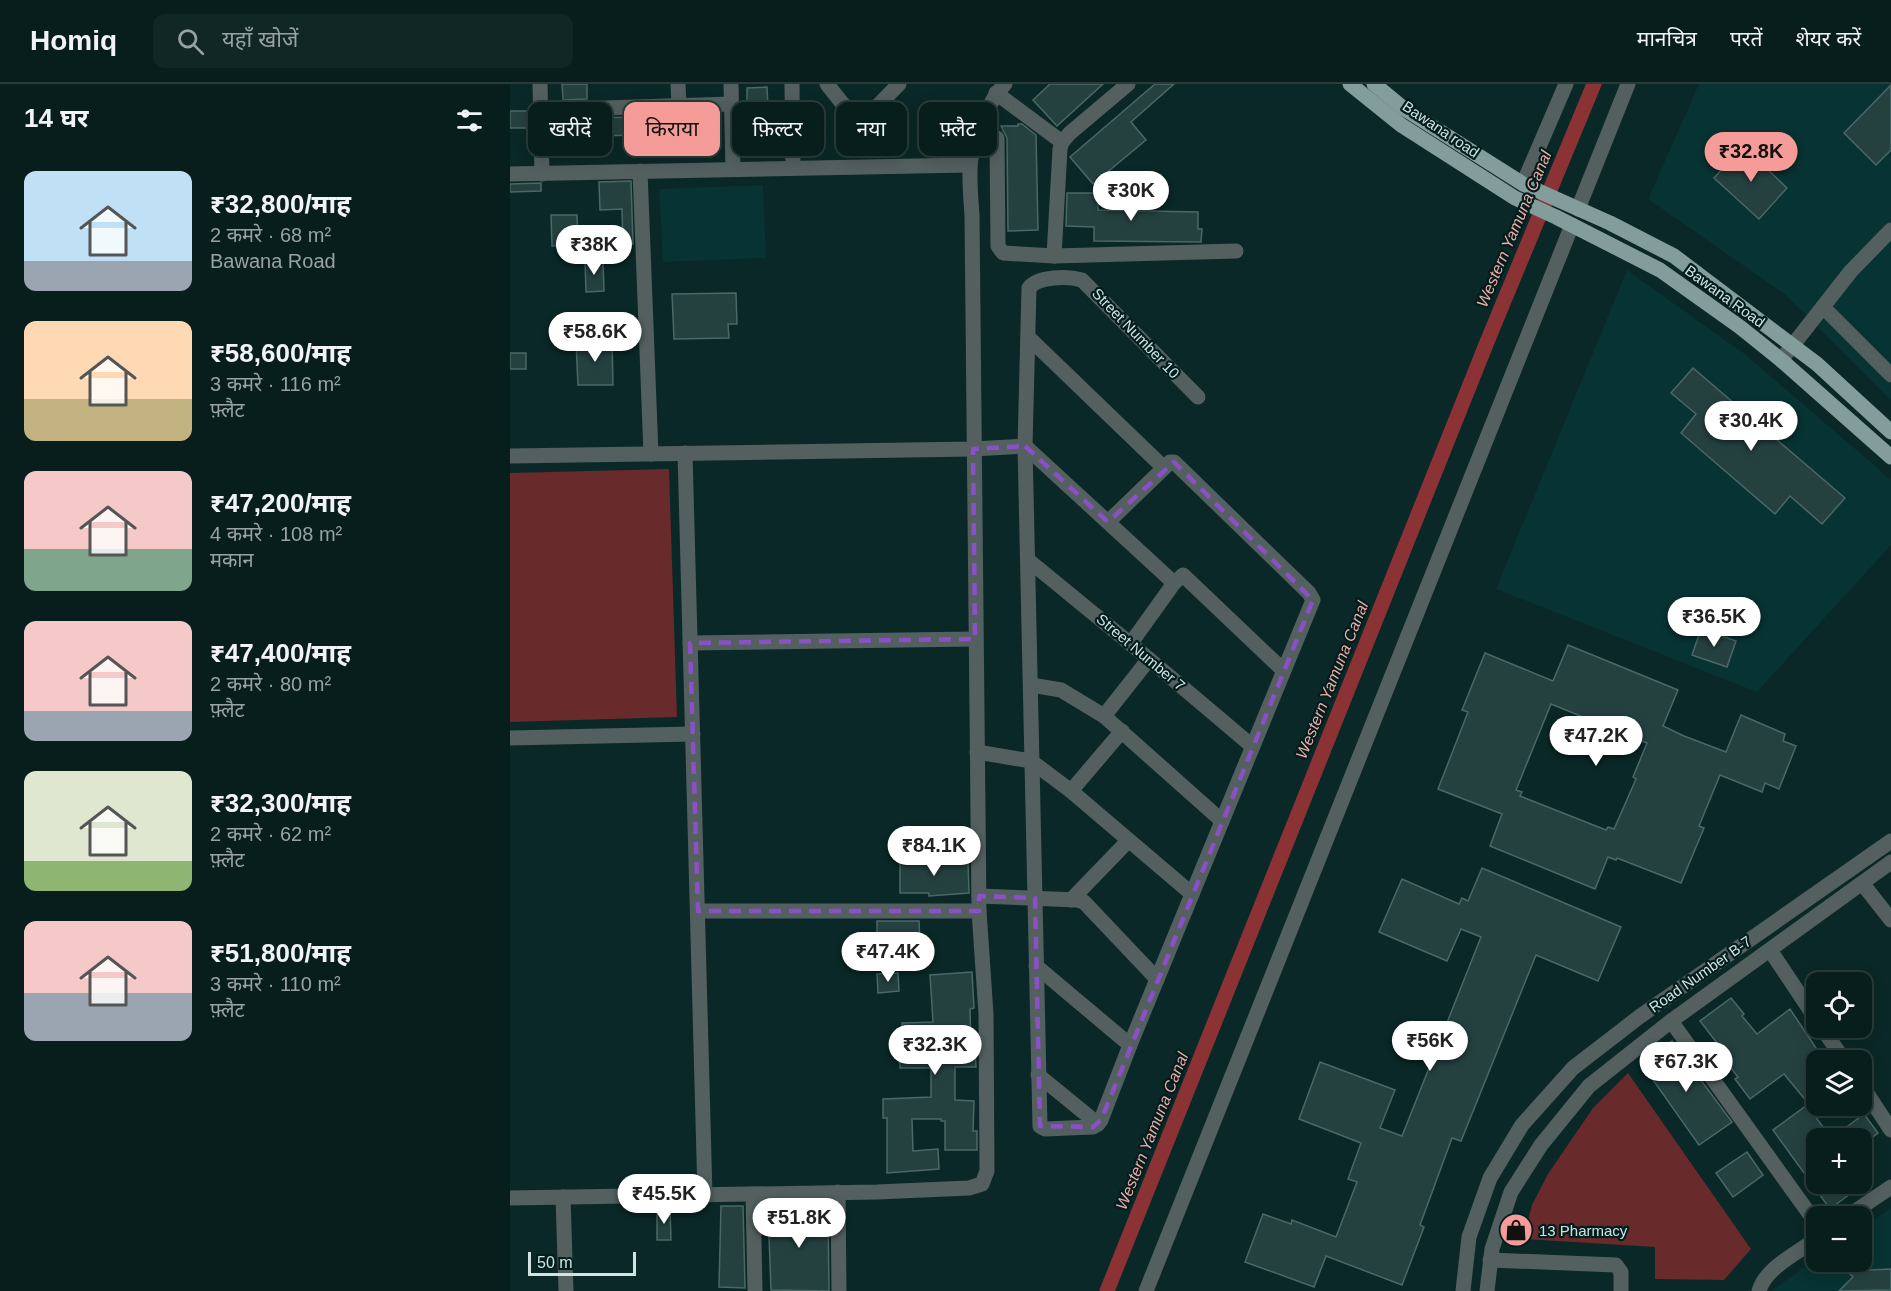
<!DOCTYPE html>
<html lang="hi">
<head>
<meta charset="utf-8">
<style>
  :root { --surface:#081e1d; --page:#112726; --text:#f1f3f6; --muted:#98a2a4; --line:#293c3b; --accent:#f59b98 }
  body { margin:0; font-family:Arial,"Noto Sans Devanagari",sans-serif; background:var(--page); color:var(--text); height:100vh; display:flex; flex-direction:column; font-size:22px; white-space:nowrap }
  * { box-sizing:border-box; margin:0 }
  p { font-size:20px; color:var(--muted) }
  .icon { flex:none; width:33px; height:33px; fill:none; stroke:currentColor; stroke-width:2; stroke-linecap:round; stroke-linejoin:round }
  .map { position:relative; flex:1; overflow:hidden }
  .details { display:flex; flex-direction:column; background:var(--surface); width:510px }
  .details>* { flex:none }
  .top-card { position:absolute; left:18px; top:18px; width:570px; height:54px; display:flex; gap:12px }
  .controls { position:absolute; left:1296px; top:888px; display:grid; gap:12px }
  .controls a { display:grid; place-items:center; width:66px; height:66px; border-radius:12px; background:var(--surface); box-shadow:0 3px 15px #0003,0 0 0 2px var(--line); font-size:30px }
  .scale { position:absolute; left:18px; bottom:15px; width:108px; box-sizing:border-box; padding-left:6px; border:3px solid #d2e2e1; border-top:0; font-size:16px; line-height:21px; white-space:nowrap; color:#d2e2e1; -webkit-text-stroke:4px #011e1e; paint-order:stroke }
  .price { position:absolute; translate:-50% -51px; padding:0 14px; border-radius:21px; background:#fff; color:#222; font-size:20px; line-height:39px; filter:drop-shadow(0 2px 3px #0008) }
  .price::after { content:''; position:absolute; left:50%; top:36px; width:18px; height:14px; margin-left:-9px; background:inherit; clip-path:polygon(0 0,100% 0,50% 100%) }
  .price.active { background:var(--accent); color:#111 }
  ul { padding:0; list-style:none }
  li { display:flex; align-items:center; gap:18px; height:150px; padding:0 24px }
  li span { display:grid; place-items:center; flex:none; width:168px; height:120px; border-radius:12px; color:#555 }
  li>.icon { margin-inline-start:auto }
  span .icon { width:72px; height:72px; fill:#fffc; stroke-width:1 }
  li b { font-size:26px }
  h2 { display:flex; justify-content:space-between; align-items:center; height:72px; padding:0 24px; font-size:26px }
  .chip { padding:0 21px; border-radius:12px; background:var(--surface); box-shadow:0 3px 15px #0003,0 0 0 2px var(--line); font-size:21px; line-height:54px }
  .chip.active { background:var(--accent); color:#111 }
  header { display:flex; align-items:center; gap:36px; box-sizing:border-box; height:84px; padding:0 30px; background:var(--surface); border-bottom:2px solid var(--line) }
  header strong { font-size:28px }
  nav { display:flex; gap:33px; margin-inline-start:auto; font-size:21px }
  .search { width:420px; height:54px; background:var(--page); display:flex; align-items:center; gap:15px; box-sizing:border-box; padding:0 21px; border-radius:12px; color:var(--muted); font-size:22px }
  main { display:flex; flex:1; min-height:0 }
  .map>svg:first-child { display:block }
</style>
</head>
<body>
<header>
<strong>Homiq</strong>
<div class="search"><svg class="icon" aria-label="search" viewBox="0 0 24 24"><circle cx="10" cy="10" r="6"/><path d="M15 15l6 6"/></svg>यहाँ खोजें</div>
<nav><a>मानचित्र</a><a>परतें</a><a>शेयर करें</a></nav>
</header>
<main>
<section class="details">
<h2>14 घर<svg class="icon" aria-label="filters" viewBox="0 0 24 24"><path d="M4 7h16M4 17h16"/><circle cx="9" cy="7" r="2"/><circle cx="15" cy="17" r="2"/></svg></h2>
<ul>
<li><span style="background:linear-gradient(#bfe0f5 75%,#9aa5b1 0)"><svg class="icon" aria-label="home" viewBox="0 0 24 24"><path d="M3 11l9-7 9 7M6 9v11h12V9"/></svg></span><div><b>₹32,800/माह</b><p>2 कमरे · 68 m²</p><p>Bawana Road</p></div></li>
<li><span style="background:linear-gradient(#ffd9b3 65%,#c2b280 0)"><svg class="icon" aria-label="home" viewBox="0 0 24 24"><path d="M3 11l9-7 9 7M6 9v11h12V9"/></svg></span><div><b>₹58,600/माह</b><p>3 कमरे · 116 m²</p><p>फ़्लैट</p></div></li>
<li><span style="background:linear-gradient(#f6c9c9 65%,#7fa58c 0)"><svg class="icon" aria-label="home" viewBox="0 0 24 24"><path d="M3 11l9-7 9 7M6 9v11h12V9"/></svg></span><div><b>₹47,200/माह</b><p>4 कमरे · 108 m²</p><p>मकान</p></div></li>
<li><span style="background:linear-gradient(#f6c9c9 75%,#9aa5b1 0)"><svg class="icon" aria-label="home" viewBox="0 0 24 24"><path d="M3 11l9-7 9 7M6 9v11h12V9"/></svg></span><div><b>₹47,400/माह</b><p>2 कमरे · 80 m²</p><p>फ़्लैट</p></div></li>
<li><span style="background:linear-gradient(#dfe7d0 75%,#8fb573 0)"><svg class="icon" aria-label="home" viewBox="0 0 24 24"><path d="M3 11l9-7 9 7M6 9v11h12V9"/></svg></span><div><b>₹32,300/माह</b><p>2 कमरे · 62 m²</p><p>फ़्लैट</p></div></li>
<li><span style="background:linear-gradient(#f6c9c9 60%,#9aa5b1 0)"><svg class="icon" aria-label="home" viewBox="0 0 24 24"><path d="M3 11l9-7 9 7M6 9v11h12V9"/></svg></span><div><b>₹51,800/माह</b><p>3 कमरे · 110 m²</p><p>फ़्लैट</p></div></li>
</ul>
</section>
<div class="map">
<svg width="1381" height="1207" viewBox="0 0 1381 1207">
  <rect width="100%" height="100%" fill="#0a2827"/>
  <g fill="#073332">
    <path d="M 1189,0 L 1381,0 L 1381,316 L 1277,212 L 1138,115 Z"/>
    <path d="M 253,101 L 256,174 L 153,178 L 149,105 Z"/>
    <path d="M 1117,186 L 1236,271 L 1381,396 L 1381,461 L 1247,608 L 986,505 Z"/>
    <path d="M 1381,1124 L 1381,1207 L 1261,1207 L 1306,1175 L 1306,1178 L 1352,1178 L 1352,1144 Z"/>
  </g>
  <g fill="#682a2a">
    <path d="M 159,385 L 167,633 L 0,638 L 0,389 Z"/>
    <path d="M 1118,989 L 1241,1165 L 1214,1196 L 1145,1195 L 1145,1163 L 1013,1155 L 1022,1121 L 1038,1090 L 1083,1024 Z"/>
  </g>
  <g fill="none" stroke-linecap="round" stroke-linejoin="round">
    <path stroke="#8a3234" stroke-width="15" d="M 597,1207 L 977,258 L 1084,0"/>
  </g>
  <g fill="#244140" stroke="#4a6867" stroke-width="1.5" fill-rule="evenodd">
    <path d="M 52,0 L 77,0 L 77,15 L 53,16 Z"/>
    <path d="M 540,0 L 593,0 L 547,42 L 523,16 Z"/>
    <path d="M 645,0 L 664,0 L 621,38 L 636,56 L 583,100 L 560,73 Z"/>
    <path d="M 1381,1 L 1381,66 L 1366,81 L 1334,49 Z"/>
    <path d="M 257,3 L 258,23 L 237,23 L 237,4 Z"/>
    <rect x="0" y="27" width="21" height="17"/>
    <path d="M 127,33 L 128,51 L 84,52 L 83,34 Z"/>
    <path d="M 508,40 L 512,40 L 526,51 L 528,146 L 498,147 L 497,54 L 491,42 L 508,42 Z"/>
    <path d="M 1233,62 L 1277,104 L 1249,135 L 1204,94 Z"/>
    <path d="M 121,97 L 123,160 L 113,161 L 112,125 L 90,126 L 89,98 Z"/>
    <path d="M 31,99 L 31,107 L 0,108 L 0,100 Z"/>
    <path d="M 557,109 L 588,109 L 588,126 L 688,128 L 688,145 L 692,145 L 691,158 L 584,157 L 584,143 L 556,142 Z"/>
    <path d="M 41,131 L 67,131 L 68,161 L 42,162 Z"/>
    <path d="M 93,176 L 94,207 L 76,208 L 75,177 Z"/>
    <path d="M 226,209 L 227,240 L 218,240 L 219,254 L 164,255 L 162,210 Z"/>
    <path d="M 102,256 L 103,301 L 68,301 L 66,257 Z"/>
    <rect x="0" y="269" width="16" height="16"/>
    <path d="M 1183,284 L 1335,414 L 1312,440 L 1280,412 L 1265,430 L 1171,349 L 1186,330 L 1161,309 Z"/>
    <path d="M 1191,545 L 1226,557 L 1217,583 L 1182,571 Z"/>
    <path d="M 1058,561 L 1168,606 L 1153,642 L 1174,652 L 1216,668 L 1231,631 L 1275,650 L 1273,657 L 1286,662 L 1269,705 L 1255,699 L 1252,708 L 1210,691 L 1189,742 L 1194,744 L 1171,799 L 1107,774 L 1106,776 L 1098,773 L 1085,805 L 980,762 L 992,730 L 928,705 L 958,628 L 952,626 L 975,569 L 1043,597 ZM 1041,620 L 1137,659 L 1123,693 L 1126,695 L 1104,745 L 1098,743 L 1096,746 L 1010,712 L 1012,708 L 1006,706 Z"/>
    <path d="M 436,773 L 436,779 L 458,777 L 459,809 L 419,812 L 419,809 L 390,809 L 390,775 Z"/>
    <path d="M 972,784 L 1111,843 L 1088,897 L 1026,871 L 951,1057 L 942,1054 L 910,1141 L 914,1143 L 892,1201 L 816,1172 L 804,1203 L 735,1178 L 753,1130 L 781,1140 L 782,1136 L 826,1153 L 847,1098 L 838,1095 L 851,1059 L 789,1035 L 810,978 L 885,1006 L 870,1044 L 892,1052 L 971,853 L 951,845 L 937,877 L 869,848 L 892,795 L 949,820 L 952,814 L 958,817 Z"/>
    <path d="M 367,837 L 409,837 L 410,860 L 388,860 L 388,867 L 367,867 Z"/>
    <path d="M 462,888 L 464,924 L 460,925 L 461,963 L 465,963 L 466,983 L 445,983 L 445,1016 L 464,1017 L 463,1047 L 467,1047 L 467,1066 L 435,1066 L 435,1037 L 431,1037 L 431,1035 L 402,1035 L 403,1067 L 428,1065 L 429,1085 L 377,1089 L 377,1034 L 373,1034 L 373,1015 L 421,1013 L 421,984 L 390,984 L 389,963 L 393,963 L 392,939 L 423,938 L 420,891 Z"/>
    <path d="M 388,889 L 389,907 L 368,909 L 367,890 Z"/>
    <path d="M 1221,914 L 1234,930 L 1232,932 L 1247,950 L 1280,925 L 1306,964 L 1306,1011 L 1297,1018 L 1274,990 L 1240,1015 L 1225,995 L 1228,993 L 1203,962 L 1207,959 L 1190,937 Z"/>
    <path d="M 1162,957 L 1222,1038 L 1189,1061 L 1131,979 Z"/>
    <path d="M 1297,1021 L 1321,1054 L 1306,1054 L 1306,1100 L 1353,1100 L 1320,1125 L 1263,1046 Z"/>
    <path d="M 1354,1030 L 1368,1049 L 1352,1061 L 1352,1054 L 1322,1054 Z"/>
    <path d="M 1237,1068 L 1253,1091 L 1223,1113 L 1206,1089 Z"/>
    <path d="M 211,1122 L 233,1122 L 235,1204 L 209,1203 Z"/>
    <path d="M 284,1124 L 318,1124 L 319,1207 L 261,1206 L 258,1125 Z"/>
    <path d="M 160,1125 L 161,1156 L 147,1156 L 147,1126 Z"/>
    <path d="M 1351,1179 L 1360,1186 L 1381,1185 L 1381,1206 L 1329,1207 L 1343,1193 L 1339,1189 Z"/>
  </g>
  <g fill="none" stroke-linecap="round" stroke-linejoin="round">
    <g stroke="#53605f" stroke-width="15">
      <path d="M 30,0 L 32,90"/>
      <path d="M 168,0 L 169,22"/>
      <path d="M 221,0 L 223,85"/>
      <path d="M 282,0 L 283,83"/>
      <path d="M 317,0 L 343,33 L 354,36 L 389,0"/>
      <path d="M 486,9 L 552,58"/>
      <path d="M 31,26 L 221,20"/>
      <path d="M 487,54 L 488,162 L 493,169 L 544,172 L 726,167"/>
      <path d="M 130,87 L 141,370"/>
      <path d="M 0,90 L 459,81"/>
      <path d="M 1013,100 L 1056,0"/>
      <path d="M 1068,125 L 1118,0"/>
      <path d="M 544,172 L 550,65 L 552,58 L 560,49 L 618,0"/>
      <path d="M 1313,223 L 1381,291"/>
      <path d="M 519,254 L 654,384"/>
      <path d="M 1271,276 L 1341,187 L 1381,146"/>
      <path d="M 175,369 L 195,1111"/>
      <path d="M 0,372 L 463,365 L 515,362 L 664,499"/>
      <path d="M 598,438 L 654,384 L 660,378 L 664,378 L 799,509 L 803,516 L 620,961 L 591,1036 L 588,1040 L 583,1043 L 535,1045 L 530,1042 L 515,362 L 519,204 C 528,192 558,192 572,196 L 688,313"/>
      <path d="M 518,476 L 639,575 L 742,662"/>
      <path d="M 180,559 L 465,555"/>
      <path d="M 621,559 L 664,499 L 673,491 L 773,586"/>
      <path d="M 521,601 L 551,606 L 594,632 L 712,737"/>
      <path d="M 594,632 L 639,575"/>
      <path d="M 0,654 L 183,650"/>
      <path d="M 467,668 L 521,677 L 561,707 L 682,810"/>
      <path d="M 561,707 L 612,647"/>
      <path d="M 1352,799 L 1381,836"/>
      <path d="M 469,812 L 567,816 L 574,818 L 647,895"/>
      <path d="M 561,816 L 618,757"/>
      <path d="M 188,827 L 469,827"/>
      <path d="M 1260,866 L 1306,935"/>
      <path d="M 526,882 L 620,961"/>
      <path d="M 1161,937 L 1306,1139"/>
      <path d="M 1312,944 L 1334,976"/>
      <path d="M 528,991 L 588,1040"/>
      <path d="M 1352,1002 L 1381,1046"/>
      <path d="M 328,1108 L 329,1207"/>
      <path d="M 243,1110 L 245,1207"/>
      <path d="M 53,1113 L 56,1207"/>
      <path d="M 0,1114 L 367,1108 L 459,1104 L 472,1100 L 477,1087 L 476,930 L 469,827 L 462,131 C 459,90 456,70 475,31 C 481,19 486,9 495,0"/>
      <path d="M 1338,1132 L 1381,1103"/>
      <path d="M 980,1176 L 1106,1181 L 1111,1188 L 1111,1207"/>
      <path d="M 636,1207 L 1062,141"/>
      <path d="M 953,1207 L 959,1153 L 980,1094 L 1012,1041 L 1063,984 L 1129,933 L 1381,757"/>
      <path d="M 977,1207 L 982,1165 L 1001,1108 L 1031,1061 L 1079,1002 L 1161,937 L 1381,778"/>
      <path d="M 1249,1207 C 1256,1183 1288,1169 1306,1155"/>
    </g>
    <g stroke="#839d9c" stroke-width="15">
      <path d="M 840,0 L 891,41 L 1005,114 L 1046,133 L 1150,186 L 1230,243 L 1271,276 L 1381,373"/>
      <path d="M 864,0 L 893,24 L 1013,100 L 1100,139 L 1164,172 L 1307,280 L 1381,348"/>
    </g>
  </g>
  <path fill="none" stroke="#8c50c6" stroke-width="4.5" stroke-dasharray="12 8" stroke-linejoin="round" d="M 515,362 L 598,438 L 664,378 L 803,516 L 591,1036 L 583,1043 L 530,1042 L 525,814 L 469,812 L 469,827 L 188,827 L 180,559 L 465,555 L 463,365 Z"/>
  <defs>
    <g id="shop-disc" transform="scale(1.725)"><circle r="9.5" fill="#f59b98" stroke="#011e1e"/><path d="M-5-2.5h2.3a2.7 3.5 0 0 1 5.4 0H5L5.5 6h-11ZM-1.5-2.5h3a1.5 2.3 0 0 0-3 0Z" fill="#111"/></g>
  </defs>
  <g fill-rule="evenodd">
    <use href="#shop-disc" x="1006" y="1146"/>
  </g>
  <g text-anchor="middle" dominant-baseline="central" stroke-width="4.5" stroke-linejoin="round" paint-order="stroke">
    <g font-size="15" fill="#d2e2e1" stroke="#011e1e">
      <text transform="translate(931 45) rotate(34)">Bawana road</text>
      <text transform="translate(1215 212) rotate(36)">Bawana Road</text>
      <text transform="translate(626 249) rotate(46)">Street Number 10</text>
      <text transform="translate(631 568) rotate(40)">Street Number 7</text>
      <text transform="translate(1190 890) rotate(-35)">Road Number B-7</text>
    </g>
    <g font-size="15" fill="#d2e2e1" stroke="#011e1e" text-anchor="start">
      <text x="1029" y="1146">13 Pharmacy</text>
    </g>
    <g font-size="16" font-style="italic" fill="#f4a9a5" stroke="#011e1e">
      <text transform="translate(1004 145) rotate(-67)">Western Yamuna Canal</text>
      <text transform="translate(822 596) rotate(-68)">Western Yamuna Canal</text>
      <text transform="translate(642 1047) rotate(-68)">Western Yamuna Canal</text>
    </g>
  </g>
</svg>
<div class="controls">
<a><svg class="icon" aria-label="locate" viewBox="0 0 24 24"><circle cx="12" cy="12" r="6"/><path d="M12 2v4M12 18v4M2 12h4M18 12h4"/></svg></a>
<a><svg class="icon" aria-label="layers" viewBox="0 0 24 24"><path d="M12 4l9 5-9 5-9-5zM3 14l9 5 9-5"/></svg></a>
<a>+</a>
<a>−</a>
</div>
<div class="scale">50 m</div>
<b class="price active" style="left:1241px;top:99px">₹32.8K</b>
<b class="price" style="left:621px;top:138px">₹30K</b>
<b class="price" style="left:84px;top:192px">₹38K</b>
<b class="price" style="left:85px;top:279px">₹58.6K</b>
<b class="price" style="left:1241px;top:368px">₹30.4K</b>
<b class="price" style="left:1204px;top:564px">₹36.5K</b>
<b class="price" style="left:1086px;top:683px">₹47.2K</b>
<b class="price" style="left:424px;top:793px">₹84.1K</b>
<b class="price" style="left:378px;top:899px">₹47.4K</b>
<b class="price" style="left:920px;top:988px">₹56K</b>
<b class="price" style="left:425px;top:992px">₹32.3K</b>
<b class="price" style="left:1176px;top:1009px">₹67.3K</b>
<b class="price" style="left:154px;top:1141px">₹45.5K</b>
<b class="price" style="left:289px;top:1165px">₹51.8K</b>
<div class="top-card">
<a class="chip">खरीदें</a>
<a class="chip active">किराया</a>
<a class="chip">फ़िल्टर</a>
<a class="chip">नया</a>
<a class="chip">फ़्लैट</a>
</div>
</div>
</main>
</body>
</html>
